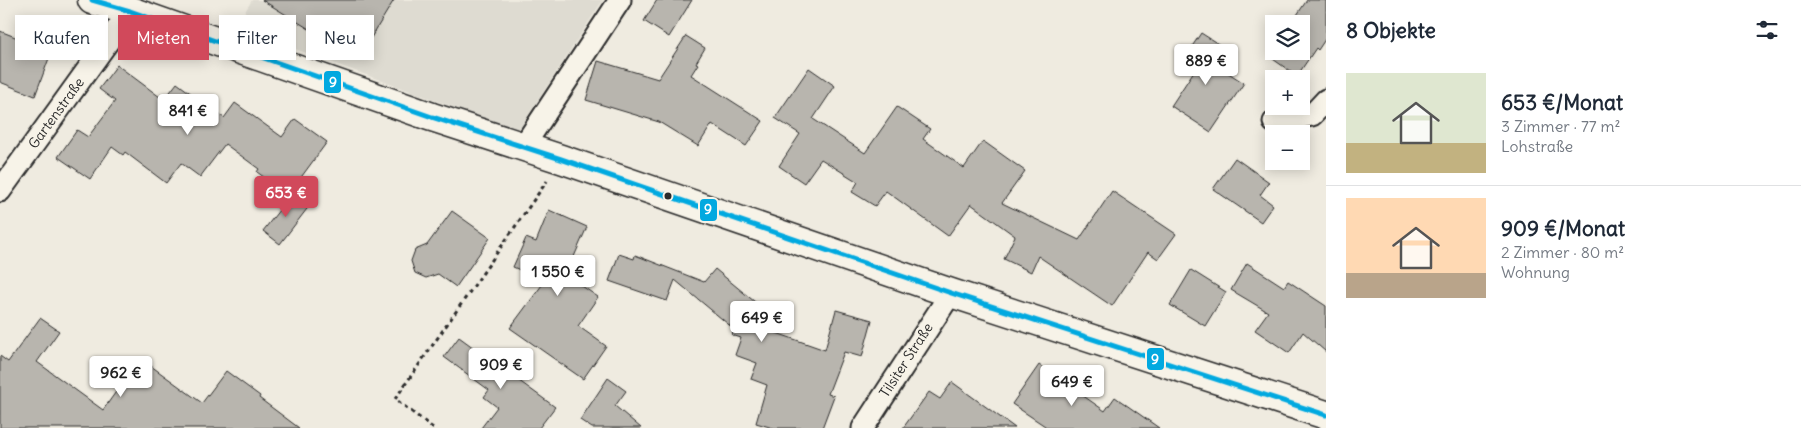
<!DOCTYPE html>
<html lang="de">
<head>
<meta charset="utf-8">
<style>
  :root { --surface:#fff; --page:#f6f6f7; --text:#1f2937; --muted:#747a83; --line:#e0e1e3; --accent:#d1495b }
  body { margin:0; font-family:Delius,sans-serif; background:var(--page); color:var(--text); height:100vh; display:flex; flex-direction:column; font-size:19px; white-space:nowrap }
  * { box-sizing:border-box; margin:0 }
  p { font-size:16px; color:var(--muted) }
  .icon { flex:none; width:28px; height:28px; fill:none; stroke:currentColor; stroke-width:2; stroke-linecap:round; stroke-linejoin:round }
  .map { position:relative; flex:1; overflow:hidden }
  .sheet { display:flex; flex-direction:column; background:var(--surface); width:475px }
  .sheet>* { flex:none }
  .guide { position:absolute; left:15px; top:15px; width:475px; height:45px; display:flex; gap:10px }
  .fabs { position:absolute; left:1265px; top:15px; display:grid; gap:10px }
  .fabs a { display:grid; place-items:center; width:45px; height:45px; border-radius:0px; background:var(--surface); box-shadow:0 2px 12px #0003; font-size:25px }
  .price { position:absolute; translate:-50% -42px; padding:0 11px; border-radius:5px; background:#fff; color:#222; font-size:16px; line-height:32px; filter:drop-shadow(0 1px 2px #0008) }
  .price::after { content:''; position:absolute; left:50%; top:30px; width:15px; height:11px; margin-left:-8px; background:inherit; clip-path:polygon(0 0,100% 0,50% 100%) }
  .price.selected { background:var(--accent); color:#fff }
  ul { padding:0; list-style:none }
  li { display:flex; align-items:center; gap:15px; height:125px; padding:0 20px }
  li+li { border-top:1px solid var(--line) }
  li span { display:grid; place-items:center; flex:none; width:140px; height:100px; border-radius:0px; color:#555 }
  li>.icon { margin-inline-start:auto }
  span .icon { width:60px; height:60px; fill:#fffc; stroke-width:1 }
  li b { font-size:21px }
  h2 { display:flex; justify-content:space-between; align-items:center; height:60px; padding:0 20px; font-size:21px }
  .chip { padding:0 18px; border-radius:0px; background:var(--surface); box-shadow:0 2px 12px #0003; font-size:18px; line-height:45px }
  .chip.selected { background:var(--accent); color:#fff }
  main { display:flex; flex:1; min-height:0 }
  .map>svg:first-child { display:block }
</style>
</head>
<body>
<main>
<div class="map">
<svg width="1326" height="428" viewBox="0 0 1326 428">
  <rect width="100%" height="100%" fill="#efebe0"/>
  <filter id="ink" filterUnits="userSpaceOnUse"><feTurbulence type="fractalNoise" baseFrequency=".02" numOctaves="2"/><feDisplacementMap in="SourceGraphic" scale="10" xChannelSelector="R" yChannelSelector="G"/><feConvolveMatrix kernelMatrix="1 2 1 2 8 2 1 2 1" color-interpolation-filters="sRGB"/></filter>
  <g filter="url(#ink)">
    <path fill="#dedbd1" d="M 252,0 L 603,0 L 518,131 L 236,27 Z"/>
    <g fill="#b8b5ae" stroke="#2b2b2b">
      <path d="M 262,0 L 394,0 L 358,59 Z"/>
      <path d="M 657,0 L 692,0 L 669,37 L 644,21 Z"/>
      <path d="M 1307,0 L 1326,0 L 1326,38 L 1318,50 L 1316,48 L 1297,76 L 1270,57 L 1274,51 L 1301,51 L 1301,24 L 1291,24 Z"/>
      <path d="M 0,31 L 33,44 L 37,35 L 55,42 L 35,96 L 0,82 Z"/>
      <path d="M 1201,33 L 1223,47 L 1213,63 L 1244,83 L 1211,132 L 1171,106 L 1196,68 L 1183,60 Z"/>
      <path d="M 686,36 L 705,48 L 696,63 L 698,64 L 691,75 L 763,121 L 746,146 L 712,124 L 698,146 L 659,122 L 586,100 L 598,61 L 658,79 Z"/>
      <path d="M 117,65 L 164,100 L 177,83 L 224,118 L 235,103 L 282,137 L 295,119 L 327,142 L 288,195 L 257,172 L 259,169 L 225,144 L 200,177 L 181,163 L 166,183 L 125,152 L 123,155 L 112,147 L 90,179 L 58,157 L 77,130 L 88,137 L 115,101 L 99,89 Z"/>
      <path d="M 809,68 L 835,86 L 813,119 L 865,153 L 897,107 L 930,129 L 923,139 L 964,168 L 983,141 L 1025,171 L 1002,203 L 1079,240 L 1112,191 L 1176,234 L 1158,259 L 1148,252 L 1112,306 L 1038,256 L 1031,272 L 1004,259 L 1015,236 L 971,204 L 948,236 L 886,191 L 875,206 L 852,192 L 858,182 L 821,159 L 804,183 L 779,166 L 800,134 L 775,118 Z"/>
      <path d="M 1235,158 L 1269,182 L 1260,195 L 1273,205 L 1261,222 L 1213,189 Z"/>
      <path d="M 293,192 L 310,205 L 280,244 L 263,231 Z"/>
      <path d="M 549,210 L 587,227 L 566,275 L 598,297 L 578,326 L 606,346 L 583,379 L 510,328 L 545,281 L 513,267 L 526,238 L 536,242 Z"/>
      <path d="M 452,211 L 490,238 L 456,287 L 438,274 L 426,278 L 415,273 L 411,261 L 415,250 L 427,245 Z"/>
      <path d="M 619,254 L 634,259 L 635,255 L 704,282 L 715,269 L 772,316 L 768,330 L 825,350 L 836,310 L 872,320 L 862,357 L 844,352 L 828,394 L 834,396 L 822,428 L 773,428 L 756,423 L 767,385 L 751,379 L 757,363 L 735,355 L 741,338 L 732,335 L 734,329 L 675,280 L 667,301 L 609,281 Z"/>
      <path d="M 1247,263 L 1284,287 L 1288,281 L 1326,306 L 1326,352 L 1303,332 L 1289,353 L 1255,330 L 1268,312 L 1231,290 Z"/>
      <path d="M 1191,270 L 1226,292 L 1205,326 L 1170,305 Z"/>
      <path d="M 40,318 L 59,331 L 37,362 L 103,410 L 140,358 L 202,403 L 226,371 L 260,396 L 259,398 L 299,428 L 0,428 L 0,356 L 8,362 Z"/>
      <path d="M 459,337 L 555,407 L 539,428 L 481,428 L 497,407 L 484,397 L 489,390 L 444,357 Z"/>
      <path d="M 1039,365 L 1105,411 L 1115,397 L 1159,428 L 1048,428 L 1012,404 Z"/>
      <path d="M 608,378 L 626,391 L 615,406 L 641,428 L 592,428 L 580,420 Z"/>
      <path d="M 952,382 L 1015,428 L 903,428 L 929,392 L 940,399 Z"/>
    </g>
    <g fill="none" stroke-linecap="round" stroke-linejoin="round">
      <g stroke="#2b2b2b" stroke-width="25">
        <g id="street">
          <path d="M 1274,122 L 1312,115 L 1326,100"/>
          <path d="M 523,147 L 620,0"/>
          <path d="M 0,191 L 130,11"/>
          <path d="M 863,428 L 951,293"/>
        </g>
      </g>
      <g stroke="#2b2b2b" stroke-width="31">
        <path id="secondary" d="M 92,0 L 130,11 L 432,117 L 561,159 L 951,293 L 1326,415"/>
      </g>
      <path stroke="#2b2b2b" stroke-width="3" stroke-dasharray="4 4" stroke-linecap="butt" d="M 433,428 L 395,399 L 547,181"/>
      <use href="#street" stroke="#f7f3e8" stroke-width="21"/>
      <use href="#secondary" stroke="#f7f3e8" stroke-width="28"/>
      <g stroke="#f7f3e8" stroke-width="9">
        <path id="bus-1" d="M 92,0 L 130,11 L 432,117 L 561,159 L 951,293 L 1326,415"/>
      </g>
      <use href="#bus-1" stroke="#02a9e0" stroke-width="5"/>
    </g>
  </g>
  <circle fill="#2b2b2b" stroke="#f7f3e8" stroke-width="2" cx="668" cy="196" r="4.5"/>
  <g text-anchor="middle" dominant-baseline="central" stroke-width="5" stroke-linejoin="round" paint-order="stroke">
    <g font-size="14" fill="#2b2b2b" stroke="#f7f3e8">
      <text transform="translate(56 113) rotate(-54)">Gartenstraße</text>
      <text transform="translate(906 360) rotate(-57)">Tilsiter Straße</text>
    </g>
  </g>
  <g stroke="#f7f3e8" stroke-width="2">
    <rect x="323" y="70" width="19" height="24" rx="5" fill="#02a9e0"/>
    <rect x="699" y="198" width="19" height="24" rx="5" fill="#02a9e0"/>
    <rect x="1146" y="347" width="19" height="24" rx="5" fill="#02a9e0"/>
  </g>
  <g font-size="14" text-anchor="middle" font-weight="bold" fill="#fff">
    <text x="333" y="87">9</text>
    <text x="708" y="214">9</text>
    <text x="1155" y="364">9</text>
  </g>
</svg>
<div class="fabs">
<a><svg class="icon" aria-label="layers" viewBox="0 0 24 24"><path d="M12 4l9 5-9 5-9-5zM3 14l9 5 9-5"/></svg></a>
<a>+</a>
<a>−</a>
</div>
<b class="price" style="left:1206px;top:86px">889 €</b>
<b class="price" style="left:188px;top:136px">841 €</b>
<b class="price selected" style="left:286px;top:218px">653 €</b>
<b class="price" style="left:558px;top:297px">1 550 €</b>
<b class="price" style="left:762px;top:343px">649 €</b>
<b class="price" style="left:501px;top:390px">909 €</b>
<b class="price" style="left:121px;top:398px">962 €</b>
<b class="price" style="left:1072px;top:407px">649 €</b>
<div class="guide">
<a class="chip">Kaufen</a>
<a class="chip selected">Mieten</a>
<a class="chip">Filter</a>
<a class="chip">Neu</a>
</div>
</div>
<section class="sheet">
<h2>8 Objekte<svg class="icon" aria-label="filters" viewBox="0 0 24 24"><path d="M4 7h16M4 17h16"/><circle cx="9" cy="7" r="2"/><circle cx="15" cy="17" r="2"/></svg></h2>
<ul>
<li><span style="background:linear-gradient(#dfe7d0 70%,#c2b280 0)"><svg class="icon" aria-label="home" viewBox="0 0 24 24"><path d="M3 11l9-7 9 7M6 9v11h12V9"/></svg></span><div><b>653 €/Monat</b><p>3 Zimmer · 77 m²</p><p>Lohstraße</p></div></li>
<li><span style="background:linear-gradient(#ffd9b3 75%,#b9a48a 0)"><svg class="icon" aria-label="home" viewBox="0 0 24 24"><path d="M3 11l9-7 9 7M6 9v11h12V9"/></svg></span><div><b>909 €/Monat</b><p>2 Zimmer · 80 m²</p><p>Wohnung</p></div></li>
</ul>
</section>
</main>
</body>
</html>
